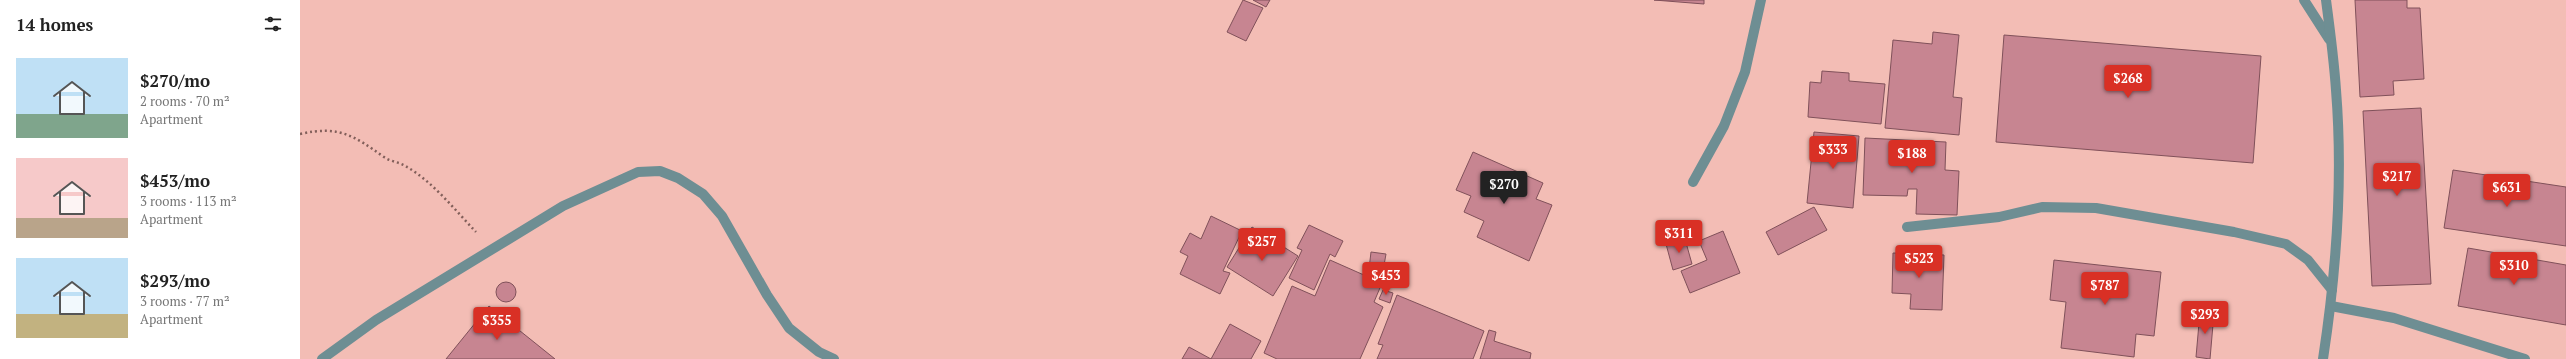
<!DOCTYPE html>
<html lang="en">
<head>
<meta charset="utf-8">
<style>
  :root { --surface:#fff; --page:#f2f2f2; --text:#222; --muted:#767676; --accent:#d93025 }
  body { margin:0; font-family:"PT Serif",serif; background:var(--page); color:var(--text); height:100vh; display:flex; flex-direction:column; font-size:15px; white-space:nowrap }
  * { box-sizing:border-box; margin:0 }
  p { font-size:13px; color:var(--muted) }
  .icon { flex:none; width:22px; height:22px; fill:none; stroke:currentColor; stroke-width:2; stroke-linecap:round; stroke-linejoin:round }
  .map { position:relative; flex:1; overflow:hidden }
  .details { display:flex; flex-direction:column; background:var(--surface); width:300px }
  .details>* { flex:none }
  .price { position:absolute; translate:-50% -34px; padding:0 9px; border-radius:4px; background:var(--accent); color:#fff; font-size:13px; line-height:26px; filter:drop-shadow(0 1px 2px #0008) }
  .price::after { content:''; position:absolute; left:50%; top:24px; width:12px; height:9px; margin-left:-6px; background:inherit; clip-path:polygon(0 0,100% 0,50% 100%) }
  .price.active { background:#222; color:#fff }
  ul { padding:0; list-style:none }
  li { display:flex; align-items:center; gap:12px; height:100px; padding:0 16px }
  li span { display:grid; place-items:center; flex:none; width:112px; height:80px; border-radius:0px; color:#555 }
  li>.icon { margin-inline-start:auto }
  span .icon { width:48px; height:48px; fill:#fffc; stroke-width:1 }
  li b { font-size:17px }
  h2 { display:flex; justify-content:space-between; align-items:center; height:48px; padding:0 16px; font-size:17px }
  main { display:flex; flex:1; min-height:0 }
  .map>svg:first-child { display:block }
</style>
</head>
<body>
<main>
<section class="details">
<h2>14 homes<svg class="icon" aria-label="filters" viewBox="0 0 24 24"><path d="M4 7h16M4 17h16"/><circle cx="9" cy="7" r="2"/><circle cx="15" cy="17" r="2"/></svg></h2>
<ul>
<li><span style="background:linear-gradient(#bfe0f5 70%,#7fa58c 0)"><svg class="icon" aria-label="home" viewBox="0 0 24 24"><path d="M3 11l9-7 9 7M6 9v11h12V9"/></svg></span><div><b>$270/mo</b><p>2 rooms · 70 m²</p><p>Apartment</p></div></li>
<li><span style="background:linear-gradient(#f6c9c9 75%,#b9a48a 0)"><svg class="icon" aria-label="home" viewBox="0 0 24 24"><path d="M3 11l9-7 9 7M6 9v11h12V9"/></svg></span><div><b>$453/mo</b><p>3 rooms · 113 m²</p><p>Apartment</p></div></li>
<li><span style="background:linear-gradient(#bfe0f5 70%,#c2b280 0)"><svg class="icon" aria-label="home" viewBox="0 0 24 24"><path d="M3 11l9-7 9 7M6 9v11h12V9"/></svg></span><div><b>$293/mo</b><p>3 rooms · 77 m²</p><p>Apartment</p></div></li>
</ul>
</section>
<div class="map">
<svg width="2266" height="359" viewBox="0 0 2266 359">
  <rect width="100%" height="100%" fill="#f3bdb5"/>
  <g fill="#c78591" stroke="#80515a">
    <path d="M 943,0 L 963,8 L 946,41 L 927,32 Z"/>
    <path d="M 953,0 L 970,0 L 966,7 Z"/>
    <path d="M 1354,0 L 1404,0 L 1404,4 Z"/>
    <path d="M 2055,0 L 2107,0 L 2107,8 L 2120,8 L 2124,79 L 2093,81 L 2094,95 L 2060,97 Z"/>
    <path d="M 1633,32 L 1659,35 L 1653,97 L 1662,98 L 1659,135 L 1585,128 L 1593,40 L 1632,44 Z"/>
    <path d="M 1704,35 L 1961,56 L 1953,163 L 1696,142 Z"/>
    <path d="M 1522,71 L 1549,73 L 1549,81 L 1585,84 L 1581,124 L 1508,117 L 1510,82 L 1521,83 Z"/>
    <path d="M 2121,108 L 2131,284 L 2072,286 L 2063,111 Z"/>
    <path d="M 1514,132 L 1559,136 L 1553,208 L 1507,203 Z"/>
    <path d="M 1565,138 L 1646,142 L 1645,170 L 1659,171 L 1657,215 L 1616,214 L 1617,189 L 1608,189 L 1607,196 L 1563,195 Z"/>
    <path d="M 1173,152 L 1243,183 L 1236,199 L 1252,205 L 1229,261 L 1177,237 L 1184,221 L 1164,212 L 1171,196 L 1156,190 Z"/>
    <path d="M 2153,170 L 2266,187 L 2266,246 L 2144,228 Z"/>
    <path d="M 1514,207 L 1527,230 L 1478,255 L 1466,232 Z"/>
    <path d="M 911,216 L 942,231 L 923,271 L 930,273 L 920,294 L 880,274 L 888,256 L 880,252 L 890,233 L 901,239 Z"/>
    <path d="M 1009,225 L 1043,241 L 1035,257 L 1030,254 L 1014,290 L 989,278 L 1002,250 L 997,248 Z"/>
    <path d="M 952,227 L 998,256 L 973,296 L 927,267 Z"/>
    <path d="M 1423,231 L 1440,273 L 1390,293 L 1381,271 L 1407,260 L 1399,241 Z"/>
    <path d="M 1385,239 L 1392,264 L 1373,270 L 1366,244 Z"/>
    <path d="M 2168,248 L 2266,265 L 2266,325 L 2158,306 Z"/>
    <path d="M 1071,252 L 1086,254 L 1083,271 L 1069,269 Z"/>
    <path d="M 1593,253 L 1644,255 L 1642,310 L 1610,309 L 1611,294 L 1592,293 Z"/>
    <path d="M 1030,260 L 1082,283 L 1074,302 L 1083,307 L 1060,359 L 977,359 L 964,353 L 992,286 L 1015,296 Z"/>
    <path d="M 1754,260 L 1861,272 L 1854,336 L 1836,334 L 1834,357 L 1761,348 L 1766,302 L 1750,300 Z"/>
    <circle cx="206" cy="292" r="10"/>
    <path d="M 1083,290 L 1093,293 L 1090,303 L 1079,299 Z"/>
    <path d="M 1097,295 L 1184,331 L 1173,359 L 1077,359 L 1083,345 L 1078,344 Z"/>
    <path d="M 189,306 L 255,359 L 146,359 Z"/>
    <path d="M 1900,312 L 1914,313 L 1910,359 L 1896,357 Z"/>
    <path d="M 930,324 L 961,341 L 951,359 L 882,359 L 889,347 L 911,359 Z"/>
    <path d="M 1189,330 L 1196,332 L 1194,341 L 1231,353 L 1230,359 L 1180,359 Z"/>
  </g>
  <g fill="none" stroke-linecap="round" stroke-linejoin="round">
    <path stroke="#825f5a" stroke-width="2.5" stroke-dasharray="2 3" stroke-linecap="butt" d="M 0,134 C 40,125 54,136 84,157 C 91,162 100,162 107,167 C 133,182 155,210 176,232"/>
    <g stroke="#6e8e93" stroke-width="10">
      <path d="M 2004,0 L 2029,39"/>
      <path d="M 1393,182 L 1424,126 L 1445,72 L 1461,0"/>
      <path d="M 1607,227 L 1699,217 L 1742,207 L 1796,208 L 1934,232 L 1986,244 L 2008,260 L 2032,290"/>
      <path d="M 2031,306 L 2094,318 L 2225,359"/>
      <path d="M 22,359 L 76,320 L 263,206 L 338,172 L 360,171 L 378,178 L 403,194 L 422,216 L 467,295 L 489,328 L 519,352 L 534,359"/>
      <path d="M 2023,359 C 2036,274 2043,177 2036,90 C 2034,60 2030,30 2026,0"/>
    </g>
  </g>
</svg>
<b class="price" style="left:1828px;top:99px">$268</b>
<b class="price" style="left:1533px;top:170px">$333</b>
<b class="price" style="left:1612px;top:174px">$188</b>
<b class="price" style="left:2097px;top:197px">$217</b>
<b class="price active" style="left:1204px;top:205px">$270</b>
<b class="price" style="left:2207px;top:208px">$631</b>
<b class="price" style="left:1379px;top:254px">$311</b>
<b class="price" style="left:962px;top:262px">$257</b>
<b class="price" style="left:1619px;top:279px">$523</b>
<b class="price" style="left:2214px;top:286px">$310</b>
<b class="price" style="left:1086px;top:296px">$453</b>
<b class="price" style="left:1805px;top:306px">$787</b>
<b class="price" style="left:1905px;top:335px">$293</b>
<b class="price" style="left:197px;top:341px">$355</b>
</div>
</main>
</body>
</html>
